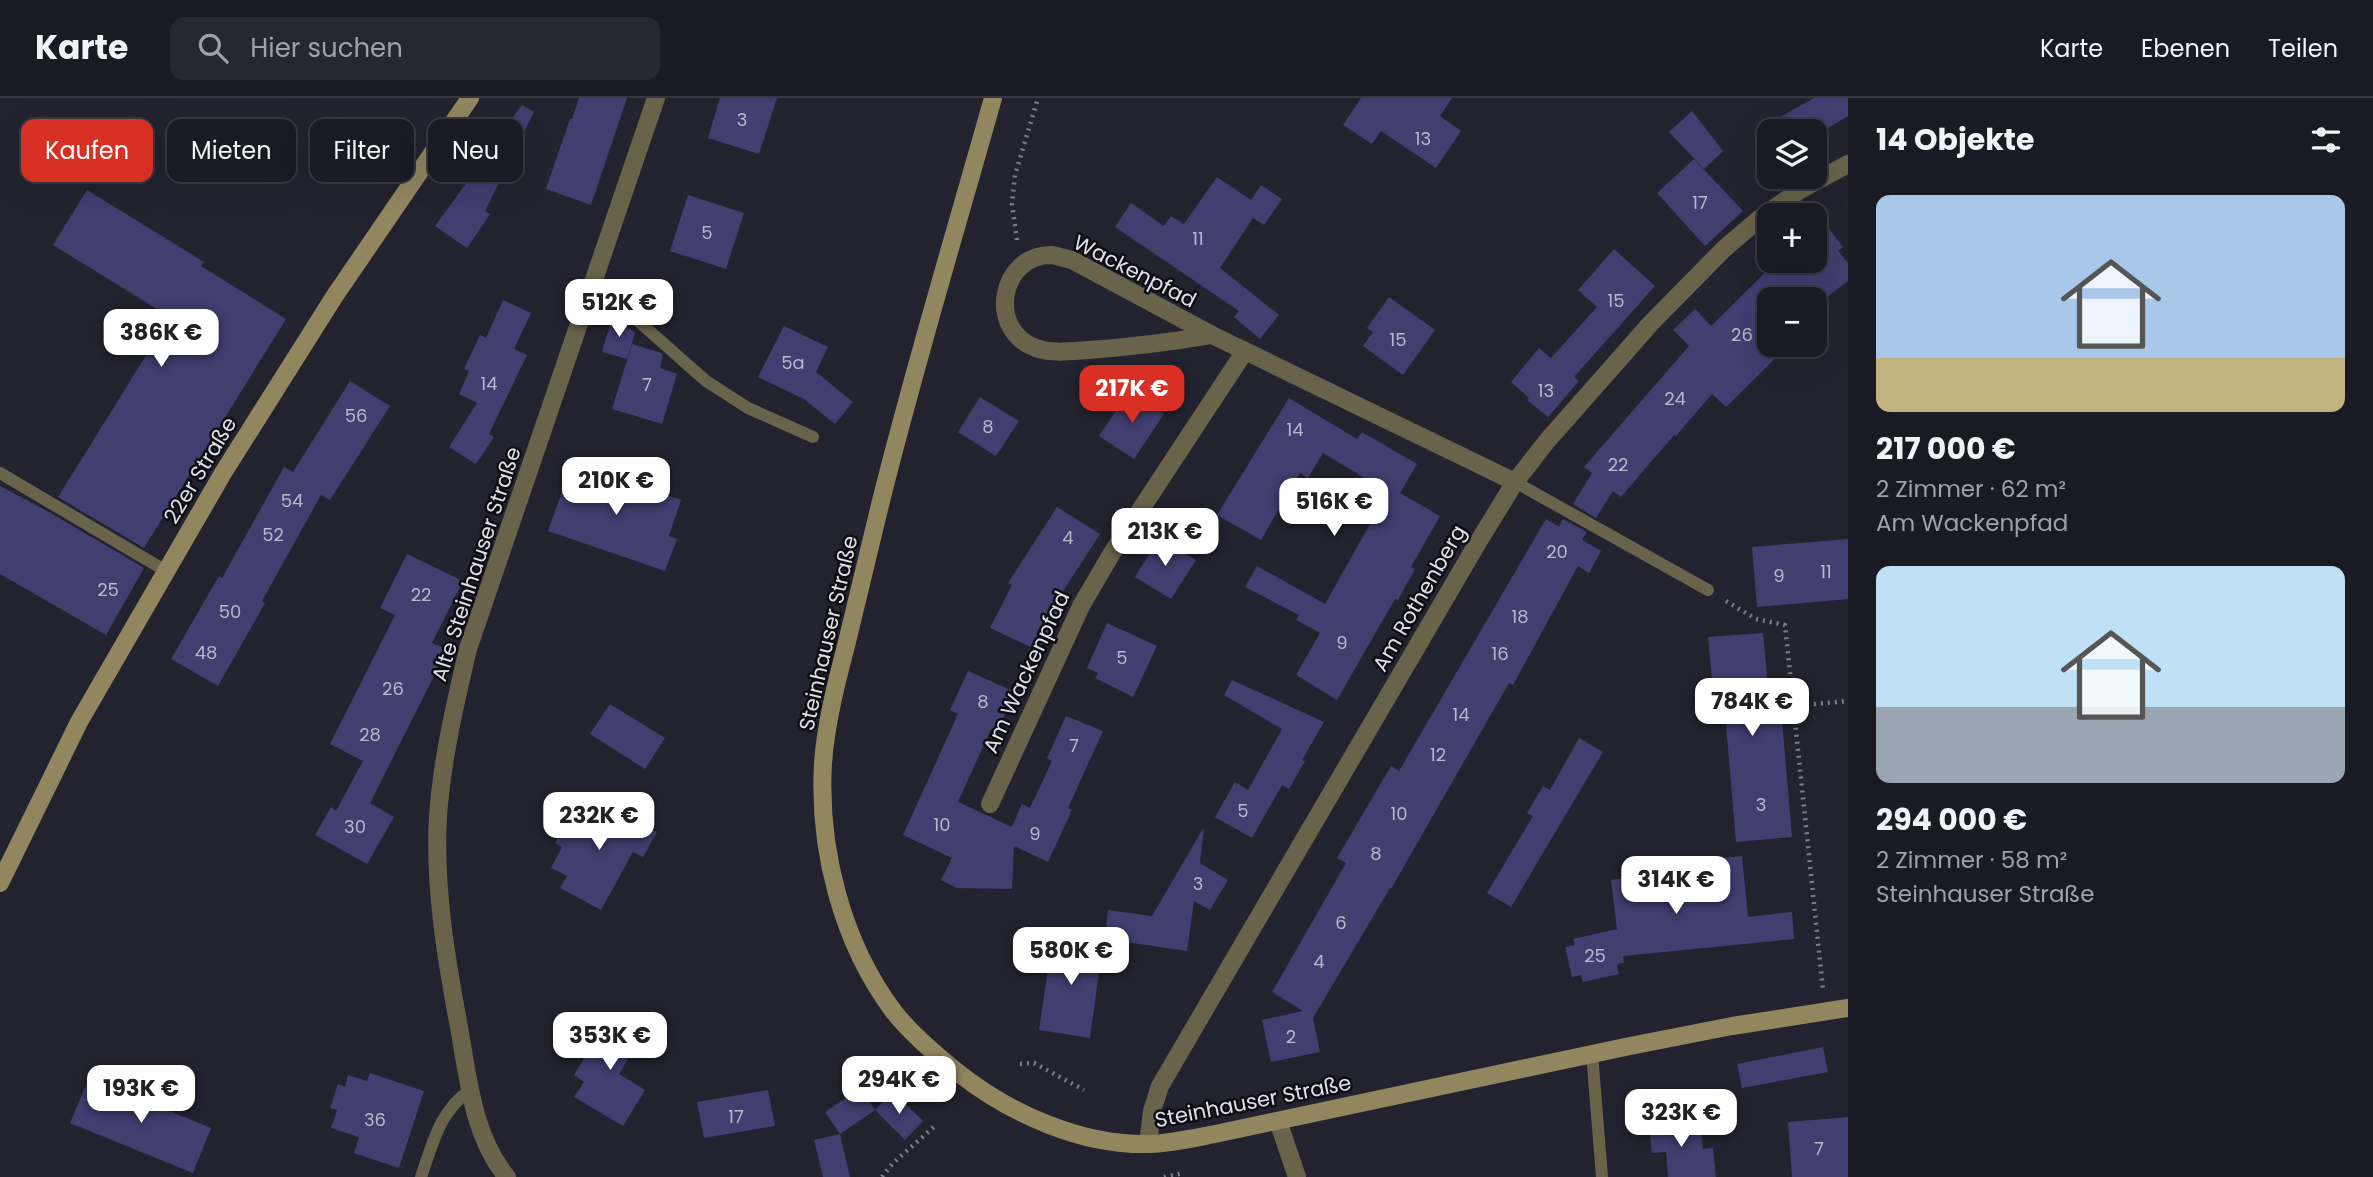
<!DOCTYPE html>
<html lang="de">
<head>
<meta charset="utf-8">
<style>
  :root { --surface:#1a1a24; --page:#272731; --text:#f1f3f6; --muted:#9fa1a6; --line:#383841; --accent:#d93025 }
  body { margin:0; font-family:Poppins,sans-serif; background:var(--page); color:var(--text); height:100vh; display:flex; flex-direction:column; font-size:26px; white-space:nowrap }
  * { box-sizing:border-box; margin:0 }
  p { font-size:23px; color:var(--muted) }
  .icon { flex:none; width:38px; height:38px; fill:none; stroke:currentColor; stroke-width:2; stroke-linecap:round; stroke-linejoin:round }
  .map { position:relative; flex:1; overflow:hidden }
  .panel { display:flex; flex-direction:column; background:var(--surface); width:525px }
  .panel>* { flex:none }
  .guide { position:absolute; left:21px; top:21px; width:665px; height:63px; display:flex; gap:14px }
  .tools { position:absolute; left:1757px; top:21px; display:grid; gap:14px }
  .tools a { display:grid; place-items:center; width:70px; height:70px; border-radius:14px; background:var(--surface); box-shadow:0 7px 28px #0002,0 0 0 2px var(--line); font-size:35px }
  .price { position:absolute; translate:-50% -60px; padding:0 16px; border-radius:14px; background:#fff; color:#222; font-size:23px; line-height:46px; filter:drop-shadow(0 2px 4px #0008) }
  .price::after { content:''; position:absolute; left:50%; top:42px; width:21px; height:16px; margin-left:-10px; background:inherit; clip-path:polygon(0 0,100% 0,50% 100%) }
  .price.on { background:var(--accent); color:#fff }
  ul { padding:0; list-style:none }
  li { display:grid; align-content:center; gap:14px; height:371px; padding:0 28px }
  li span { display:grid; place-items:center; height:217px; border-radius:14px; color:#555 }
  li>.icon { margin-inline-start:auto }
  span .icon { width:126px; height:126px; fill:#fffc; stroke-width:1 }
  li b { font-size:30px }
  h2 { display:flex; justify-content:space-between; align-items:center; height:84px; padding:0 28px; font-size:30px }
  .chip { padding:0 24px; border-radius:14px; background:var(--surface); box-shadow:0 7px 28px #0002,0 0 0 2px var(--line); font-size:24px; line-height:63px }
  .chip.on { background:var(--accent); color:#fff }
  header { display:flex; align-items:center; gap:42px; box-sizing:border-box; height:98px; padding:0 35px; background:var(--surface); border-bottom:2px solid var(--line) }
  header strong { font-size:33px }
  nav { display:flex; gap:38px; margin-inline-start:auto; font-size:24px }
  .search { width:490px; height:63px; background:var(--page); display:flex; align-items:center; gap:18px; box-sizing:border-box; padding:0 24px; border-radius:14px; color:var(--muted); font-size:26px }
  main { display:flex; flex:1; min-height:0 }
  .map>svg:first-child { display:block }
</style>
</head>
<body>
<header>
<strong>Karte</strong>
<div class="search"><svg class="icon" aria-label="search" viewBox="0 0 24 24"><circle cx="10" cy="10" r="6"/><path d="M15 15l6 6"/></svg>Hier suchen</div>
<nav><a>Karte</a><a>Ebenen</a><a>Teilen</a></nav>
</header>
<main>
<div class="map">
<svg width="1848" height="1079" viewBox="0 0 1848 1079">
  <rect width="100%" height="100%" fill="#232330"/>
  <g fill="#413e70">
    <path d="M 579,0 L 627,0 L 591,107 L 546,91 L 570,21 L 572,21 Z"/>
    <path d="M 720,0 L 777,0 L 759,56 L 708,40 Z"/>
    <path d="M 1361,0 L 1452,0 L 1440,18 L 1461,33 L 1436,70 L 1381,33 L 1372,46 L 1343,27 Z"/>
    <path d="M 1814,0 L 1848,0 L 1848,18 L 1819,35 L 1828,50 L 1815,57 L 1815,33 L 1769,33 L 1769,48 L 1759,31 Z"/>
    <path d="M 522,7 L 534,14 L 485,113 L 490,116 L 467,150 L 435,128 L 483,62 L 465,50 L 485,21 L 507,27 Z"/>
    <path d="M 1692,13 L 1723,53 L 1704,71 L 1669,34 Z"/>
    <path d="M 1694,61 L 1743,113 L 1705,148 L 1657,95 Z"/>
    <path d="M 1217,79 L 1251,102 L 1261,87 L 1282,101 L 1264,127 L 1253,120 L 1220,170 L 1279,217 L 1260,241 L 1234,219 L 1239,213 L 1115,129 L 1131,105 L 1164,128 L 1171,118 L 1184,126 Z"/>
    <path d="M 87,92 L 204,164 L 201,168 L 286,221 L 144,450 L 58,399 L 170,219 L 53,147 Z"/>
    <path d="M 688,97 L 744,115 L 726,171 L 670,153 Z"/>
    <path d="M 1815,112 L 1843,149 L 1838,153 L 1848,165 L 1848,183 L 1815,208 L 1821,216 L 1815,221 L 1815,201 L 1769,201 L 1769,247 L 1789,247 L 1726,309 L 1712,296 L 1676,338 L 1674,337 L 1621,399 L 1613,393 L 1596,420 L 1573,406 L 1592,375 L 1584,369 L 1689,248 L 1673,232 L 1695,211 L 1711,228 L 1777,163 L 1815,163 Z"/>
    <path d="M 1614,151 L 1655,188 L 1574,279 L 1579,283 L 1548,319 L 1527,302 L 1529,300 L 1511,284 L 1539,250 L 1551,260 L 1597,209 L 1578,192 Z"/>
    <path d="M 1389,199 L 1435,232 L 1403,277 L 1363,248 L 1373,234 L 1367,230 Z"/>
    <path d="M 503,202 L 531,215 L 514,251 L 527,257 L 489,336 L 494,339 L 476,366 L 449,349 L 477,305 L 459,296 L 469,273 L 464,271 L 480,237 L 486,240 Z"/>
    <path d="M 613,216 L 635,235 L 627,261 L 602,254 Z"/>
    <path d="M 784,228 L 828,249 L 816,274 L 853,304 L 835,326 L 804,301 L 758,279 Z"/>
    <path d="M 632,246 L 661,255 L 663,257 L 660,270 L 677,276 L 662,326 L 612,311 Z"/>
    <path d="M 350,283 L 390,308 L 330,402 L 321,397 L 262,503 L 265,505 L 218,588 L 171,561 L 219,478 L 222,480 L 284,369 L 293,374 Z"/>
    <path d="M 1130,292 L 1164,316 L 1134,361 L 1099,338 Z"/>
    <path d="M 980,299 L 1019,323 L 996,358 L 958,334 Z"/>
    <path d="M 1289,300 L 1357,341 L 1362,334 L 1417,366 L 1400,395 L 1440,418 L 1411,469 L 1415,471 L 1398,502 L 1395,501 L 1337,602 L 1296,577 L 1320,535 L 1296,522 L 1299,517 L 1245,489 L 1257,468 L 1325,506 L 1388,394 L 1323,355 L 1308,380 L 1300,375 L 1261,442 L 1217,417 Z"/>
    <path d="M 572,365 L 681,402 L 669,438 L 677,441 L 665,473 L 548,433 Z"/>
    <path d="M 0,388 L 49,414 L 144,470 L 106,537 L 0,476 Z"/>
    <path d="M 1057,409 L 1100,436 L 1054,507 L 1060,510 L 1039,553 L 990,530 L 1012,487 L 1008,485 Z"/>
    <path d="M 1546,421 L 1559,429 L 1563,421 L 1587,434 L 1582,442 L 1601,453 L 1589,475 L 1578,468 L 1513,587 L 1509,585 L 1391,791 L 1390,790 L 1313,920 L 1320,954 L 1271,964 L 1262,922 L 1303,913 L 1272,894 L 1346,765 L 1337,760 L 1391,668 L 1399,673 Z"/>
    <path d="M 1159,440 L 1196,462 L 1171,501 L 1135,479 Z"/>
    <path d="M 1848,441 L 1848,501 L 1757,509 L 1752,449 Z"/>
    <path d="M 407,456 L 463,483 L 432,545 L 444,550 L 434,578 L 370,705 L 394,719 L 367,766 L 315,737 L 331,709 L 336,713 L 363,663 L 330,646 L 395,517 L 380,510 Z"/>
    <path d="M 1107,525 L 1157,548 L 1133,599 L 1095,580 L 1098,575 L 1087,570 Z"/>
    <path d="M 1763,535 L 1769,599 L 1780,598 L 1792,739 L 1736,744 L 1724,603 L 1714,603 L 1708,539 Z"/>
    <path d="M 968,573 L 1015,594 L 997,634 L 991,631 L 958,704 L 1012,729 L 1022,706 L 1030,710 L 1052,663 L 1047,660 L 1066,618 L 1103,633 L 1068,710 L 1072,712 L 1048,764 L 1014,748 L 1012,791 L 957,790 L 941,782 L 952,760 L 903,737 L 958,616 L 950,612 Z"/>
    <path d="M 1232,582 L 1324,624 L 1302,662 L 1305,663 L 1289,691 L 1282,687 L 1252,740 L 1215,719 L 1235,684 L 1248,692 L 1282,631 L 1224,597 Z"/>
    <path d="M 610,606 L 665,640 L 645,671 L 590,636 Z"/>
    <path d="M 1579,640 L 1603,654 L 1511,809 L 1487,795 L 1533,718 L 1527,715 L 1543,688 L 1550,692 Z"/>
    <path d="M 596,701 L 657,734 L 643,759 L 633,754 L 601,812 L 560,790 L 567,778 L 551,770 L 562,749 L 555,745 L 570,717 L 583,724 Z"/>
    <path d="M 1204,729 L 1200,765 L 1228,782 L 1210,812 L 1194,803 L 1187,853 L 1105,841 L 1108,812 L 1152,818 Z"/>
    <path d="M 1742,758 L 1748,819 L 1792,814 L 1794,841 L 1623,858 L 1624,865 L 1617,866 L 1619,876 L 1583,884 L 1581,877 L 1572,879 L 1565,849 L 1575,847 L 1573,841 L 1617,831 L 1611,782 L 1631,779 L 1630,769 Z"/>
    <path d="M 1053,838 L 1103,845 L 1090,940 L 1039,932 Z"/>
    <path d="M 612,915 L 644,934 L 619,976 L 645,992 L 623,1028 L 574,999 L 584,984 L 574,977 Z"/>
    <path d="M 1823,949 L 1828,974 L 1742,990 L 1737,966 Z"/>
    <path d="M 370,975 L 424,993 L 399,1070 L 354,1055 L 359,1039 L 331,1030 L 337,1012 L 330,1010 L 338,986 L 345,989 L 348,977 L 367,983 Z"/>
    <path d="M 89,980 L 211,1030 L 193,1075 L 70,1025 Z"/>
    <path d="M 860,990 L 875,1012 L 840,1036 L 825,1014 Z"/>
    <path d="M 768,992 L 775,1028 L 704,1040 L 697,1004 Z"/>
    <path d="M 893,994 L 923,1023 L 905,1042 L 875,1012 Z"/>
    <path d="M 1672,1015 L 1674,1033 L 1701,1031 L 1703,1051 L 1713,1050 L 1716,1079 L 1668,1079 L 1666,1054 L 1652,1055 L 1648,1016 Z"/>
    <path d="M 1848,1019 L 1848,1079 L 1792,1079 L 1788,1024 Z"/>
    <path d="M 840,1036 L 850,1079 L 823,1079 L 814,1042 Z"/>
  </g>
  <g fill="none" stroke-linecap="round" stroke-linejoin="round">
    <g stroke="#7e7e8a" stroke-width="4.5" stroke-dasharray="2 5" stroke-linecap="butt">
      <path d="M 1017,142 L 1012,106 L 1015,77 L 1038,0"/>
      <path d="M 1726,503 L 1756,521 L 1785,527 L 1823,892"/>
      <path d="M 1793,608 L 1848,603"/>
      <path d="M 1020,966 L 1034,965 L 1084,992"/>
      <path d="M 882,1079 L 893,1065 L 935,1028"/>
      <path d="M 1164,1079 L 1184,1075"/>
    </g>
    <g stroke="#6a634b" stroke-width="12">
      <path d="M 594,184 L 706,283 L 748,310 L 813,339"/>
      <path d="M 0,375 L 166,473"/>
      <path d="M 1515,384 L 1708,492"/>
      <path d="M 1592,955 L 1602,1079"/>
      <path d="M 421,1079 C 433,1045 439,1014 470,992"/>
    </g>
    <g stroke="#6a634b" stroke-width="18">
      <path d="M 1212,237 C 1171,244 1131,249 1089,252 C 1073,253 1052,256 1036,250 C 986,232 1000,156 1052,157 C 1058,158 1066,161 1072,162 L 1212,237 L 1515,384"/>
      <path d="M 990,706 L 1081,508 L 1112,455 L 1245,253"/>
      <path d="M 1278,1023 L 1297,1079"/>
      <path d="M 1148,1046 L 1152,1013 L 1160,988 L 1477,446 L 1515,384 L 1547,343 L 1651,225 L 1725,150 L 1759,121 L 1800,92 L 1848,66"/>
      <path d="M 507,1079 C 473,1039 468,979 459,929 C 446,860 434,789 438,718 C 442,662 455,606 468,551 L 656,0"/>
    </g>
    <g stroke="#92865f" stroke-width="18">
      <path d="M 993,0 C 955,135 914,270 880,407 C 869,454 857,501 846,548 C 836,586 826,625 823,665 C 818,751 842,845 894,914 C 913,938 937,958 961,977 C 1013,1017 1083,1048 1150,1046 C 1172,1045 1194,1040 1215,1036 L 1630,948 L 1732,928 L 1848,910"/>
      <path d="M 0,785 L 79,624 L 223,375 L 334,199 L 470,0"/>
    </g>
  </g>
  <g text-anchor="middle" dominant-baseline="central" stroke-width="5" stroke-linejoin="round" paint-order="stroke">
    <g font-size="18" fill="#b8b8cc">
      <text x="742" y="21">3</text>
      <text x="1423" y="40">13</text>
      <text x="1700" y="104">17</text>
      <text x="707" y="134">5</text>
      <text x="1198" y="140">11</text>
      <text x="1616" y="202">15</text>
      <text x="1742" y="236">26</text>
      <text x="1398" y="241">15</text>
      <text x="793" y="264">5a</text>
      <text x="489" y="285">14</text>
      <text x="647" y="286">7</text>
      <text x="1546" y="292">13</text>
      <text x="1675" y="300">24</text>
      <text x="356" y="317">56</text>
      <text x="988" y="328">8</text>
      <text x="1295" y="331">14</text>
      <text x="1618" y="366">22</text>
      <text x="292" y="402">54</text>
      <text x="273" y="436">52</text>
      <text x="1068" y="439">4</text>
      <text x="1557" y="453">20</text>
      <text x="1826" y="473">11</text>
      <text x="1779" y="477">9</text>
      <text x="108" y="491">25</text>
      <text x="421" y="496">22</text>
      <text x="230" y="513">50</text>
      <text x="1520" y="518">18</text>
      <text x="1342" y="544">9</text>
      <text x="206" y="554">48</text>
      <text x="1500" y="555">16</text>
      <text x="1122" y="559">5</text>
      <text x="393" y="590">26</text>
      <text x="983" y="603">8</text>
      <text x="1461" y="616">14</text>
      <text x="370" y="636">28</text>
      <text x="1074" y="647">7</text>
      <text x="1438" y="656">12</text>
      <text x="1761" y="706">3</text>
      <text x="1243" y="712">5</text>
      <text x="1399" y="715">10</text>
      <text x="942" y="726">10</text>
      <text x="355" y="728">30</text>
      <text x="1035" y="735">9</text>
      <text x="1376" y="755">8</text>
      <text x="1198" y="785">3</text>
      <text x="1341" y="824">6</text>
      <text x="1595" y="857">25</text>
      <text x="1319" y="863">4</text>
      <text x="1291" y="938">2</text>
      <text x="736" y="1018">17</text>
      <text x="375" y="1021">36</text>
      <text x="1819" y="1050">7</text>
    </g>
    <g font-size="21" fill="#e0e0ea" stroke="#0d0d13">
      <text transform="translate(1135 173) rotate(27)">Wackenpfad</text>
      <text transform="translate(200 372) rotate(-59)">22er Straße</text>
      <text transform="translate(476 466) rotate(-72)">Alte Steinhauser Straße</text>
      <text transform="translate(1419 500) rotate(-60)">Am Rothenberg</text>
      <text transform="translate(828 535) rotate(-77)">Steinhauser Straße</text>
      <text transform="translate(1026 574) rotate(-65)">Am Wackenpfad</text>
      <text transform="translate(1253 1003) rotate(-11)">Steinhauser Straße</text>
    </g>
  </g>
</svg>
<div class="tools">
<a><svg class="icon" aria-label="layers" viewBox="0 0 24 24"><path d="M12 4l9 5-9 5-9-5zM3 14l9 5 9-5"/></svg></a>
<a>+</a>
<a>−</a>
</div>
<b class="price" style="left:619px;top:241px">512K €</b>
<b class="price" style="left:161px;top:271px">386K €</b>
<b class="price on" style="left:1132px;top:327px">217K €</b>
<b class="price" style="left:616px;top:419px">210K €</b>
<b class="price" style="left:1334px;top:440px">516K €</b>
<b class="price" style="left:1165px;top:470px">213K €</b>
<b class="price" style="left:1752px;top:640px">784K €</b>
<b class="price" style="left:599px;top:754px">232K €</b>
<b class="price" style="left:1676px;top:818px">314K €</b>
<b class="price" style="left:1071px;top:889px">580K €</b>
<b class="price" style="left:610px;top:974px">353K €</b>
<b class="price" style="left:899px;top:1018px">294K €</b>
<b class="price" style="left:141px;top:1027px">193K €</b>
<b class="price" style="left:1681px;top:1051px">323K €</b>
<div class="guide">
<a class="chip on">Kaufen</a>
<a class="chip">Mieten</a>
<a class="chip">Filter</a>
<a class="chip">Neu</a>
</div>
</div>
<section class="panel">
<h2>14 Objekte<svg class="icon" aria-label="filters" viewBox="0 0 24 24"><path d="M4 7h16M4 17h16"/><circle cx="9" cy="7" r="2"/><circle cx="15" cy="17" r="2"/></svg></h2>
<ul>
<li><span style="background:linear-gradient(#a9c7e8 75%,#c2b280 0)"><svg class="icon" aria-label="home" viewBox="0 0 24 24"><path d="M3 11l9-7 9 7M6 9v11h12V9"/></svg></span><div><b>217 000 €</b><p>2 Zimmer · 62 m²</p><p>Am Wackenpfad</p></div></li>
<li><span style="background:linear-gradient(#bfe0f5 65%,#9aa5b1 0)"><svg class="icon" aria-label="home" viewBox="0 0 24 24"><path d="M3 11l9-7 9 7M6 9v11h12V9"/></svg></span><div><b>294 000 €</b><p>2 Zimmer · 58 m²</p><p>Steinhauser Straße</p></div></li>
</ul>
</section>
</main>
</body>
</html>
